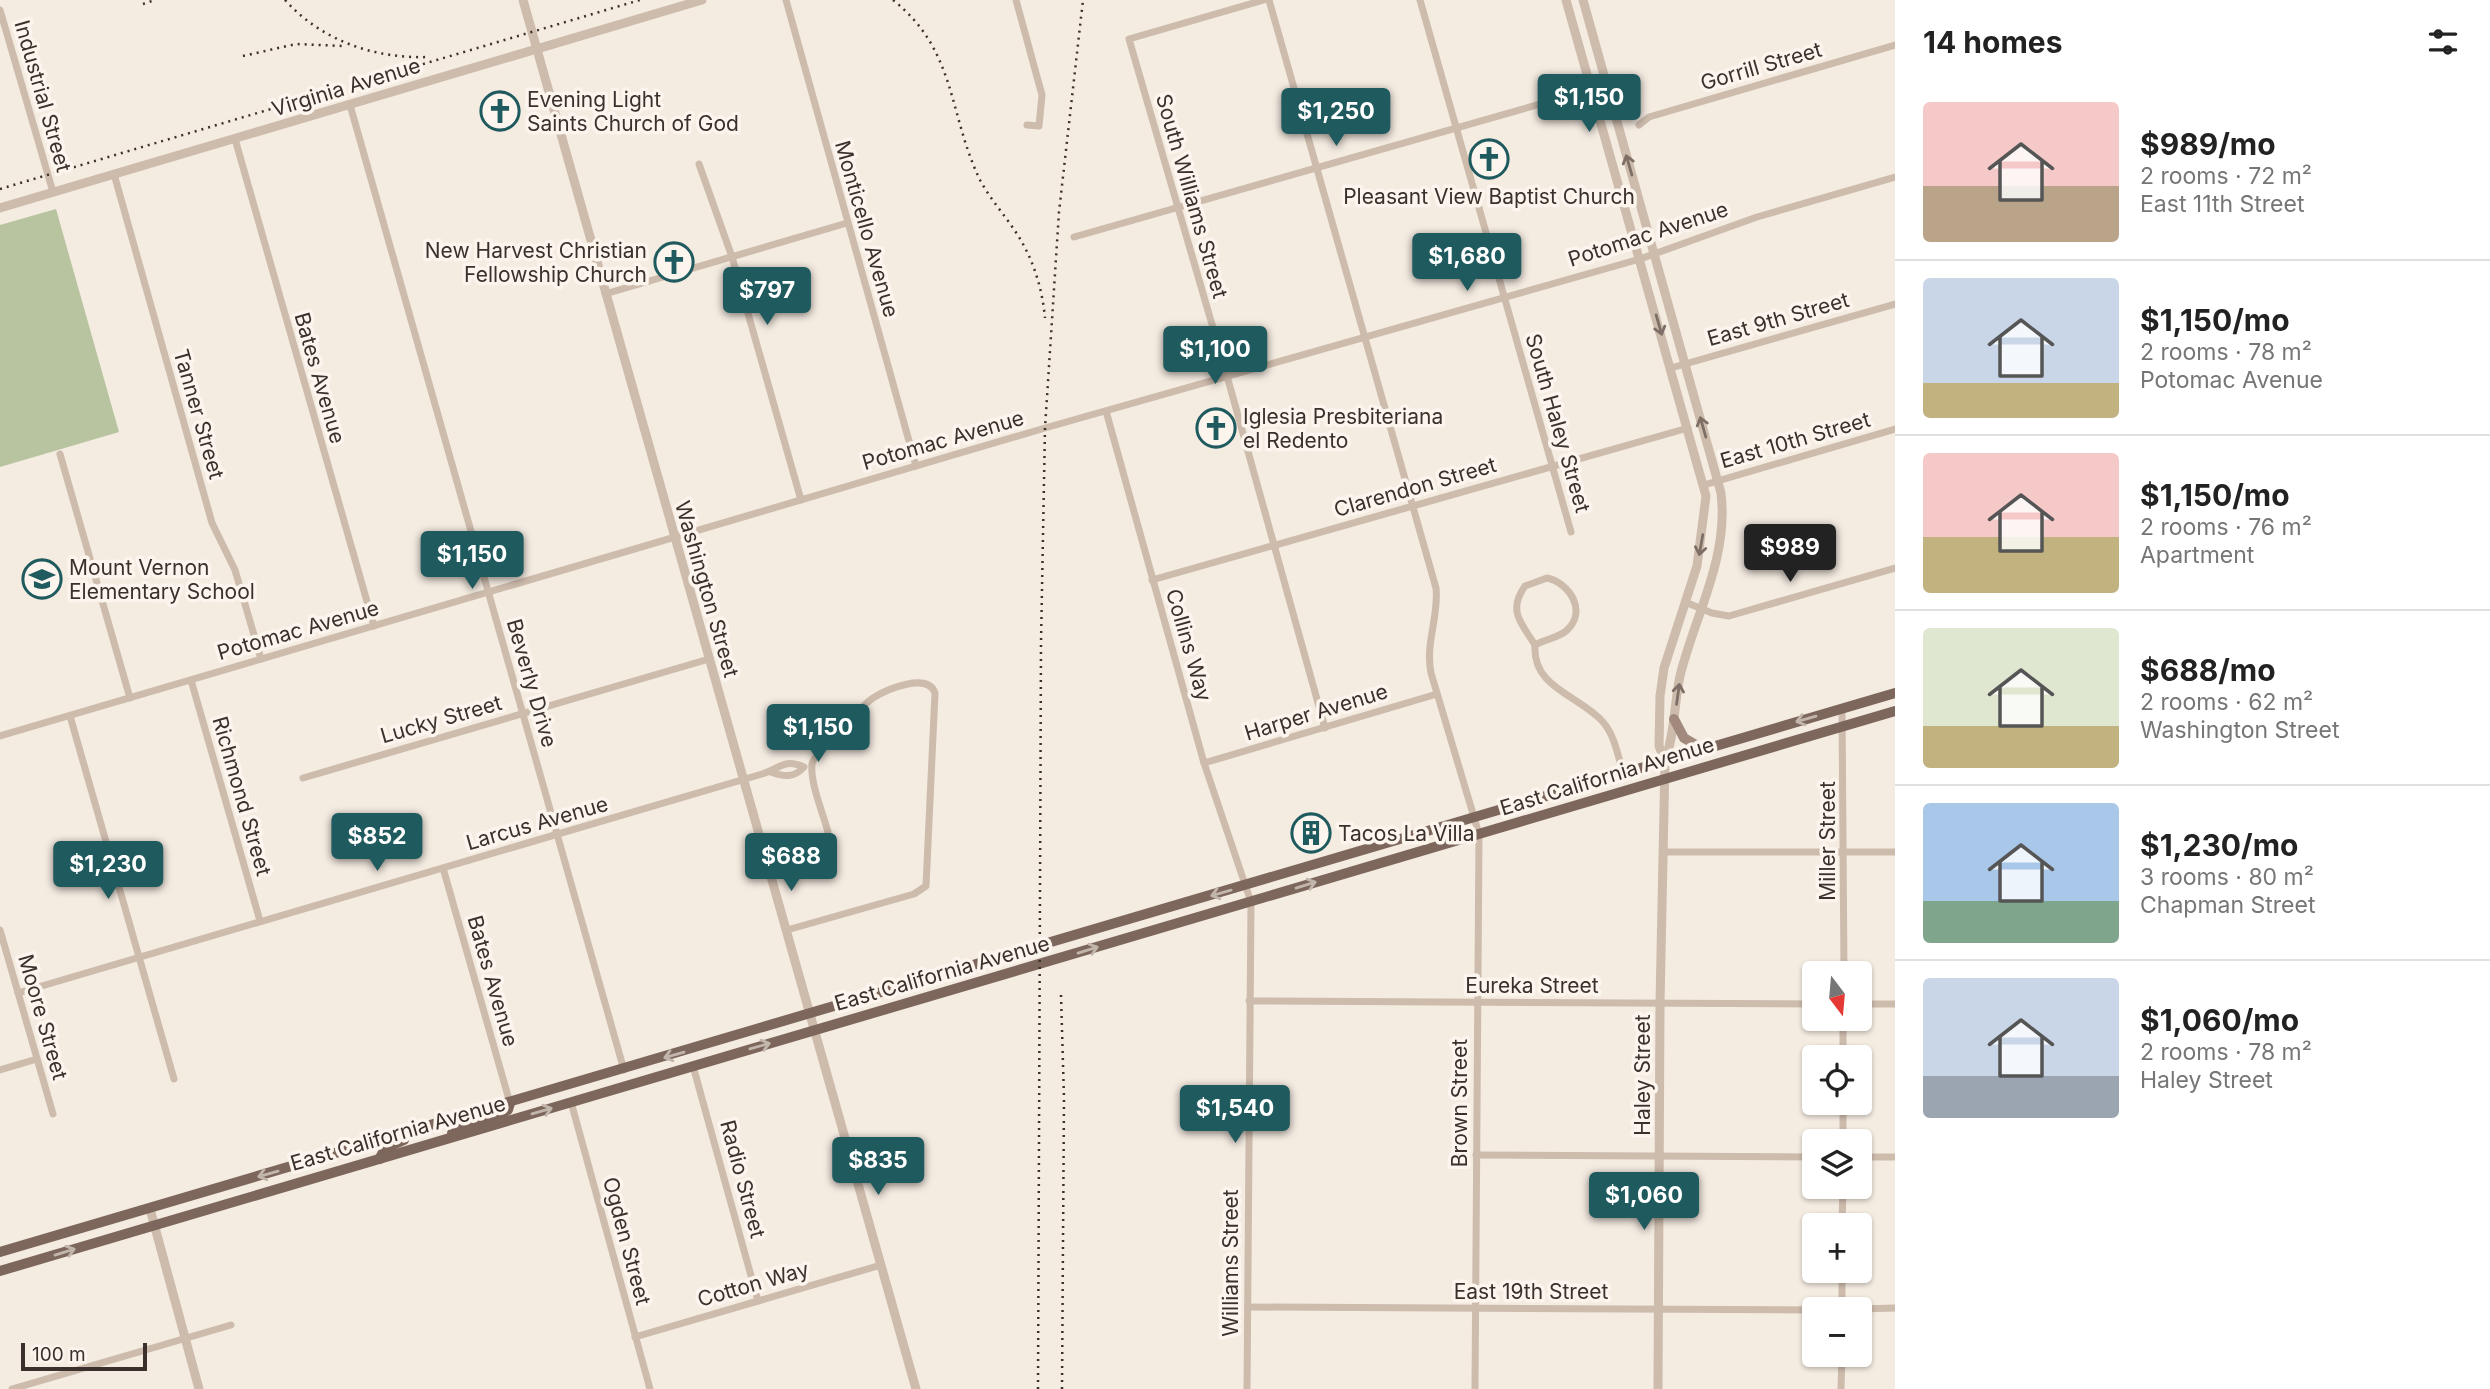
<!DOCTYPE html>
<html lang="en">
<head>
<meta charset="utf-8">
<style>
  :root { --surface:#fff; --page:#f6f6f6; --text:#222; --muted:#767676; --line:#e0e0e0; --accent:#1f5a5e }
  body { margin:0; font-family:Inter,sans-serif; background:var(--page); color:var(--text); height:100vh; display:flex; flex-direction:column; font-size:26px; white-space:nowrap }
  * { box-sizing:border-box; margin:0 }
  p { font-size:23px; color:var(--muted) }
  .icon { flex:none; width:38px; height:38px; fill:none; stroke:currentColor; stroke-width:2; stroke-linecap:round; stroke-linejoin:round }
  .map { position:relative; flex:1; overflow:hidden }
  .details { display:flex; flex-direction:column; background:var(--surface); width:595px }
  .details>* { flex:none }
  .needle { width:46px; rotate:164deg }
  .tools { position:absolute; left:1802px; top:961px; display:grid; gap:14px }
  .tools a { display:grid; place-items:center; width:70px; height:70px; border-radius:7px; background:var(--surface); box-shadow:0 2px 5px #0004; font-size:35px }
  .scale { position:absolute; left:21px; bottom:18px; width:126px; box-sizing:border-box; padding-left:7px; border:4px solid #3b302b; border-top:0; font-size:19px; line-height:24px; white-space:nowrap; color:#3b302b; -webkit-text-stroke:5px #fbf5ee; paint-order:stroke }
  .price { position:absolute; translate:-50% -60px; padding:0 16px; border-radius:7px; background:var(--accent); color:#fff; font-size:23px; line-height:46px; filter:drop-shadow(0 2px 4px #0008) }
  .price::after { content:''; position:absolute; left:50%; top:42px; width:21px; height:16px; margin-left:-10px; background:inherit; clip-path:polygon(0 0,100% 0,50% 100%) }
  .price.selected { background:#222; color:#fff }
  ul { padding:0; list-style:none }
  li { display:flex; align-items:center; gap:21px; height:175px; padding:0 28px }
  li+li { border-top:2px solid var(--line) }
  li span { display:grid; place-items:center; flex:none; width:196px; height:140px; border-radius:7px; color:#555 }
  li>.icon { margin-inline-start:auto }
  span .icon { width:84px; height:84px; fill:#fffc; stroke-width:1 }
  li b { font-size:30px }
  h2 { display:flex; justify-content:space-between; align-items:center; height:84px; padding:0 28px; font-size:30px }
  main { display:flex; flex:1; min-height:0 }
  .map>svg:first-child { display:block }
</style>
</head>
<body>
<main>
<div class="map">
<svg width="1895" height="1389" viewBox="0 0 1895 1389">
  <rect width="100%" height="100%" fill="#f4ebe1"/>
  <path fill="#b8c4a0" d="M 56,209 L 119,432 L 0,467 L 0,225 Z"/>
  <g fill="none" stroke-linecap="round" stroke-linejoin="round">
    <g stroke="#cdbbac" stroke-width="7">
      <path d="M 786,0 L 916,466"/>
      <path d="M 1016,0 L 1042,95 L 1039,126 L 1027,125"/>
      <path d="M 1264,0 L 1129,39 L 1227,376 L 1325,728"/>
      <path d="M 1269,0 L 1436,588 C 1439,617 1425,643 1431,673 L 1479,834 L 1475,1389"/>
      <path d="M 1420,0 L 1571,532"/>
      <path d="M 0,10 L 53,192"/>
      <path d="M 350,105 L 624,1070"/>
      <path d="M 1639,125 L 1649,117 L 1895,45"/>
      <path d="M 235,139 L 374,626"/>
      <path d="M 699,164 L 732,257 L 801,500"/>
      <path d="M 114,174 L 212,523 L 235,570 L 261,659"/>
      <path d="M 1074,237 L 1607,85"/>
      <path d="M 605,294 L 847,223"/>
      <path d="M 1671,368 L 1895,304"/>
      <path d="M 1106,411 L 1204,763 L 1251,902 L 1247,1389"/>
      <path d="M 60,454 L 130,698"/>
      <path d="M 1704,485 L 1895,429"/>
      <path d="M 1547,578 C 1570,583 1588,612 1566,631 C 1558,638 1545,639 1535,645 C 1522,624 1507,611 1525,586 Z"/>
      <path d="M 1152,580 L 1688,428"/>
      <path d="M 1685,602 L 1712,613 L 1729,616 L 1895,568"/>
      <path d="M 1535,645 C 1532,688 1579,695 1603,722 C 1615,736 1618,756 1623,773"/>
      <path d="M 191,680 L 260,921"/>
      <path d="M 1842,708 L 1844,973"/>
      <path d="M 70,716 L 174,1079"/>
      <path d="M 0,736 L 1045,428 L 1640,259 L 1757,217 L 1895,177"/>
      <path d="M 1204,763 L 1437,694"/>
      <path d="M 303,778 L 709,659"/>
      <path d="M 1664,852 L 1895,852"/>
      <path d="M 443,868 L 510,1103"/>
      <path d="M 0,930 L 53,1114"/>
      <path d="M 787,930 L 914,894 L 926,886 L 935,693 C 928,672 887,689 873,698 C 864,704 813,755 812,764 C 810,783 823,813 828,832"/>
      <path d="M 18,993 L 762,774 C 780,769 783,758 804,767 C 794,778 784,777 771,772"/>
      <path d="M 1249,1001 L 1815,1004"/>
      <path d="M 1860,1004 L 1895,1004"/>
      <path d="M 1843,1057 L 1843,1018"/>
      <path d="M 693,1066 L 758,1301"/>
      <path d="M 0,1070 L 37,1059"/>
      <path d="M 571,1102 L 650,1389"/>
      <path d="M 1843,1141 L 1843,1102"/>
      <path d="M 1476,1155 L 1815,1157"/>
      <path d="M 1860,1157 L 1895,1157"/>
      <path d="M 1842,1225 L 1843,1186"/>
      <path d="M 1248,1307 L 1815,1310"/>
      <path d="M 1842,1309 L 1842,1270"/>
      <path d="M 1860,1309 L 1895,1308"/>
      <path d="M 635,1337 L 881,1265"/>
      <path d="M 12,1389 L 231,1325"/>
      <path d="M 1841,1389 L 1842,1354"/>
    </g>
    <g stroke="#cdbbac" stroke-width="9">
      <path d="M 523,0 L 916,1389"/>
      <path d="M 1566,0 L 1706,496 L 1697,566 L 1664,668 L 1660,696 L 1659,746 L 1665,761"/>
      <path d="M 1583,0 L 1721,493 C 1729,558 1695,615 1680,676 C 1674,704 1675,733 1665,761 L 1660,1003 L 1658,1389"/>
      <path d="M 0,208 L 702,0"/>
      <path d="M 150,1209 L 199,1389"/>
    </g>
    <path stroke="#a18a7d" stroke-width="10" d="M 1674,719 L 1684,738 L 1703,749"/>
    <g stroke="#7d675c" stroke-width="10">
      <path d="M 452,1133 C 467,1120 491,1121 508,1110 L 510,1103"/>
      <path d="M 380,1159 C 383,1147 393,1145 404,1140"/>
      <path d="M 0,1252 L 1895,693"/>
      <path d="M 0,1271 L 1895,711"/>
    </g>
    <g stroke="#3b302b" stroke-width="2.5" stroke-dasharray="2 5" stroke-linecap="butt">
      <path d="M 285,0 C 322,41 375,59 429,57"/>
      <path d="M 893,0 C 957,51 948,114 980,180 C 989,197 1002,212 1013,228 C 1032,255 1042,286 1045,318"/>
      <path d="M 143,4 L 155,0"/>
      <path d="M 243,56 L 296,44 L 343,46"/>
      <path d="M 0,189 L 640,0"/>
      <path d="M 1061,995 L 1064,1098 L 1062,1389"/>
      <path d="M 1038,1389 L 1041,643 L 1045,428 L 1059,212 L 1083,0"/>
    </g>
  </g>
  <defs><path id="oneway-shaft" d="M-6 0H5M1.5-3L5.5 0L1.5 3" fill="none" stroke-width="1.6" stroke-linecap="round" stroke-linejoin="round" transform="scale(1.75)"/></defs>
  <g stroke="#7d6f65">
    <use href="#oneway-shaft" transform="translate(1629 165) rotate(-106)"/>
    <use href="#oneway-shaft" transform="translate(1659 325) rotate(74)"/>
    <use href="#oneway-shaft" transform="translate(1703 427) rotate(-106)"/>
    <use href="#oneway-shaft" transform="translate(1701 545) rotate(100)"/>
    <use href="#oneway-shaft" transform="translate(1678 694) rotate(-82)"/>
  </g>
  <g stroke="#c2b5ac">
    <use href="#oneway-shaft" transform="translate(1806 719) rotate(164)"/>
    <use href="#oneway-shaft" transform="translate(1306 885) rotate(-17)"/>
    <use href="#oneway-shaft" transform="translate(1221 893) rotate(164)"/>
    <use href="#oneway-shaft" transform="translate(1088 950) rotate(-17)"/>
    <use href="#oneway-shaft" transform="translate(760 1046) rotate(-16)"/>
    <use href="#oneway-shaft" transform="translate(674 1055) rotate(164)"/>
    <use href="#oneway-shaft" transform="translate(542 1111) rotate(-16)"/>
    <use href="#oneway-shaft" transform="translate(268 1174) rotate(164)"/>
    <use href="#oneway-shaft" transform="translate(65 1252) rotate(-17)"/>
  </g>
  <defs>
    <g id="church-ring" transform="scale(2.0125)"><circle r="9.5" fill="#fbf5ee" stroke="#1f5a5e" stroke-width="1.5"/><path d="M-1.2-6h2.4v3.5h3.3v2.4h-3.3V6h-2.4V-.1h-3.3v-2.4h3.3Z" fill="#1f5a5e"/></g>
    <g id="school-ring" transform="scale(2.0125)"><circle r="9.5" fill="#fbf5ee" stroke="#1f5a5e" stroke-width="1.5"/><path d="M0-5L7-2L0 1L-7-2ZM-4 1L0 2.5L4 1V4Q0 6-4 4Z" fill="#1f5a5e"/></g>
    <g id="building-ring" transform="scale(2.0125)"><circle r="9.5" fill="#fbf5ee" stroke="#1f5a5e" stroke-width="1.5"/><path d="M-4-6H4V6H1V3H-1V6H-4ZM-2.5-4.3h1.7v1.8h-1.7ZM.8-4.3h1.7v1.8H.8ZM-2.5-1h1.7V.8h-1.7ZM.8-1h1.7V.8H.8Z" fill="#1f5a5e"/></g>
  </defs>
  <g fill-rule="evenodd">
    <use href="#church-ring" x="500" y="111"/>
    <use href="#church-ring" x="1489" y="159"/>
    <use href="#church-ring" x="674" y="262"/>
    <use href="#church-ring" x="1216" y="428"/>
    <use href="#school-ring" x="42" y="579"/>
    <use href="#building-ring" x="1311" y="833"/>
  </g>
  <g text-anchor="middle" dominant-baseline="central" stroke-width="7" stroke-linejoin="round" paint-order="stroke">
    <g font-size="21" fill="#3b302b" stroke="#fbf5ee">
      <text transform="translate(1761 66) rotate(-16)">Gorrill Street</text>
      <text transform="translate(346 87) rotate(-17)">Virginia Avenue</text>
      <text transform="translate(43 96) rotate(74)">Industrial Street</text>
      <text transform="translate(1192 196) rotate(74)">South Williams Street</text>
      <text transform="translate(867 229) rotate(74)">Monticello Avenue</text>
      <text transform="translate(1648 234) rotate(-18)">Potomac Avenue</text>
      <text transform="translate(1778 319) rotate(-16)">East 9th Street</text>
      <text transform="translate(320 378) rotate(74)">Bates Avenue</text>
      <text transform="translate(199 414) rotate(74)">Tanner Street</text>
      <text transform="translate(1558 423) rotate(74)">South Haley Street</text>
      <text transform="translate(943 440) rotate(-16)">Potomac Avenue</text>
      <text transform="translate(1795 440) rotate(-16)">East 10th Street</text>
      <text transform="translate(1415 487) rotate(-16)">Clarendon Street</text>
      <text transform="translate(707 589) rotate(74)">Washington Street</text>
      <text transform="translate(298 630) rotate(-16)">Potomac Avenue</text>
      <text transform="translate(1189 645) rotate(74)">Collins Way</text>
      <text transform="translate(532 683) rotate(74)">Beverly Drive</text>
      <text transform="translate(1316 712) rotate(-17)">Harper Avenue</text>
      <text transform="translate(441 719) rotate(-16)">Lucky Street</text>
      <text transform="translate(1607 776) rotate(-17)">East California Avenue</text>
      <text transform="translate(242 796) rotate(74)">Richmond Street</text>
      <text transform="translate(537 823) rotate(-16)">Larcus Avenue</text>
      <text transform="translate(1827 841) rotate(-90)">Miller Street</text>
      <text transform="translate(942 973) rotate(-16)">East California Avenue</text>
      <text transform="translate(493 981) rotate(74)">Bates Avenue</text>
      <text x="1532" y="985">Eureka Street</text>
      <text transform="translate(43 1017) rotate(74)">Moore Street</text>
      <text transform="translate(1642 1075) rotate(-90)">Haley Street</text>
      <text transform="translate(1459 1103) rotate(-90)">Brown Street</text>
      <text transform="translate(398 1133) rotate(-16)">East California Avenue</text>
      <text transform="translate(743 1179) rotate(75)">Radio Street</text>
      <text transform="translate(627 1241) rotate(75)">Ogden Street</text>
      <text transform="translate(1230 1263) rotate(-90)">Williams Street</text>
      <text transform="translate(753 1284) rotate(-16)">Cotton Way</text>
      <text x="1531" y="1291">East 19th Street</text>
    </g>
    <g font-size="21" fill="#3b302b" stroke="#fbf5ee" text-anchor="start">
      <text x="527" y="99">Evening Light<tspan x="527" dy="24">Saints Church of God</tspan></text>
      <text x="1489" y="196" text-anchor="middle">Pleasant View Baptist Church</text>
      <text x="647" y="250" text-anchor="end">New Harvest Christian<tspan x="647" dy="24">Fellowship Church</tspan></text>
      <text x="1243" y="416">Iglesia Presbiteriana<tspan x="1243" dy="24">el Redento</tspan></text>
      <text x="69" y="567">Mount Vernon<tspan x="69" dy="24">Elementary School</tspan></text>
      <text x="1338" y="833">Tacos La Villa</text>
    </g>
  </g>
</svg>
<div class="tools">
<a><svg class="needle" viewBox="-14 -14 28 28"><path d="M0-13l5 13h-10z" fill="#e53935"/><path d="M0 13l5-13h-10z" fill="#767676"/></svg></a>
<a><svg class="icon" aria-label="locate" viewBox="0 0 24 24"><circle cx="12" cy="12" r="6"/><path d="M12 2v4M12 18v4M2 12h4M18 12h4"/></svg></a>
<a><svg class="icon" aria-label="layers" viewBox="0 0 24 24"><path d="M12 4l9 5-9 5-9-5zM3 14l9 5 9-5"/></svg></a>
<a>+</a>
<a>−</a>
</div>
<div class="scale">100 m</div>
<b class="price" style="left:1589px;top:134px">$1,150</b>
<b class="price" style="left:1336px;top:148px">$1,250</b>
<b class="price" style="left:1467px;top:293px">$1,680</b>
<b class="price" style="left:767px;top:327px">$797</b>
<b class="price" style="left:1215px;top:386px">$1,100</b>
<b class="price selected" style="left:1790px;top:584px">$989</b>
<b class="price" style="left:472px;top:591px">$1,150</b>
<b class="price" style="left:818px;top:764px">$1,150</b>
<b class="price" style="left:377px;top:873px">$852</b>
<b class="price" style="left:791px;top:893px">$688</b>
<b class="price" style="left:108px;top:901px">$1,230</b>
<b class="price" style="left:1235px;top:1145px">$1,540</b>
<b class="price" style="left:878px;top:1197px">$835</b>
<b class="price" style="left:1644px;top:1232px">$1,060</b>
</div>
<section class="details">
<h2>14 homes<svg class="icon" aria-label="filters" viewBox="0 0 24 24"><path d="M4 7h16M4 17h16"/><circle cx="9" cy="7" r="2"/><circle cx="15" cy="17" r="2"/></svg></h2>
<ul>
<li><span style="background:linear-gradient(#f6c9c9 60%,#b9a48a 0)"><svg class="icon" aria-label="home" viewBox="0 0 24 24"><path d="M3 11l9-7 9 7M6 9v11h12V9"/></svg></span><div><b>$989/mo</b><p>2 rooms · 72 m²</p><p>East 11th Street</p></div></li>
<li><span style="background:linear-gradient(#c9d6e8 75%,#c2b280 0)"><svg class="icon" aria-label="home" viewBox="0 0 24 24"><path d="M3 11l9-7 9 7M6 9v11h12V9"/></svg></span><div><b>$1,150/mo</b><p>2 rooms · 78 m²</p><p>Potomac Avenue</p></div></li>
<li><span style="background:linear-gradient(#f6c9c9 60%,#c2b280 0)"><svg class="icon" aria-label="home" viewBox="0 0 24 24"><path d="M3 11l9-7 9 7M6 9v11h12V9"/></svg></span><div><b>$1,150/mo</b><p>2 rooms · 76 m²</p><p>Apartment</p></div></li>
<li><span style="background:linear-gradient(#dfe7d0 70%,#c2b280 0)"><svg class="icon" aria-label="home" viewBox="0 0 24 24"><path d="M3 11l9-7 9 7M6 9v11h12V9"/></svg></span><div><b>$688/mo</b><p>2 rooms · 62 m²</p><p>Washington Street</p></div></li>
<li><span style="background:linear-gradient(#a9c7e8 70%,#7fa58c 0)"><svg class="icon" aria-label="home" viewBox="0 0 24 24"><path d="M3 11l9-7 9 7M6 9v11h12V9"/></svg></span><div><b>$1,230/mo</b><p>3 rooms · 80 m²</p><p>Chapman Street</p></div></li>
<li><span style="background:linear-gradient(#c9d6e8 70%,#9aa5b1 0)"><svg class="icon" aria-label="home" viewBox="0 0 24 24"><path d="M3 11l9-7 9 7M6 9v11h12V9"/></svg></span><div><b>$1,060/mo</b><p>2 rooms · 78 m²</p><p>Haley Street</p></div></li>
</ul>
</section>
</main>
</body>
</html>
